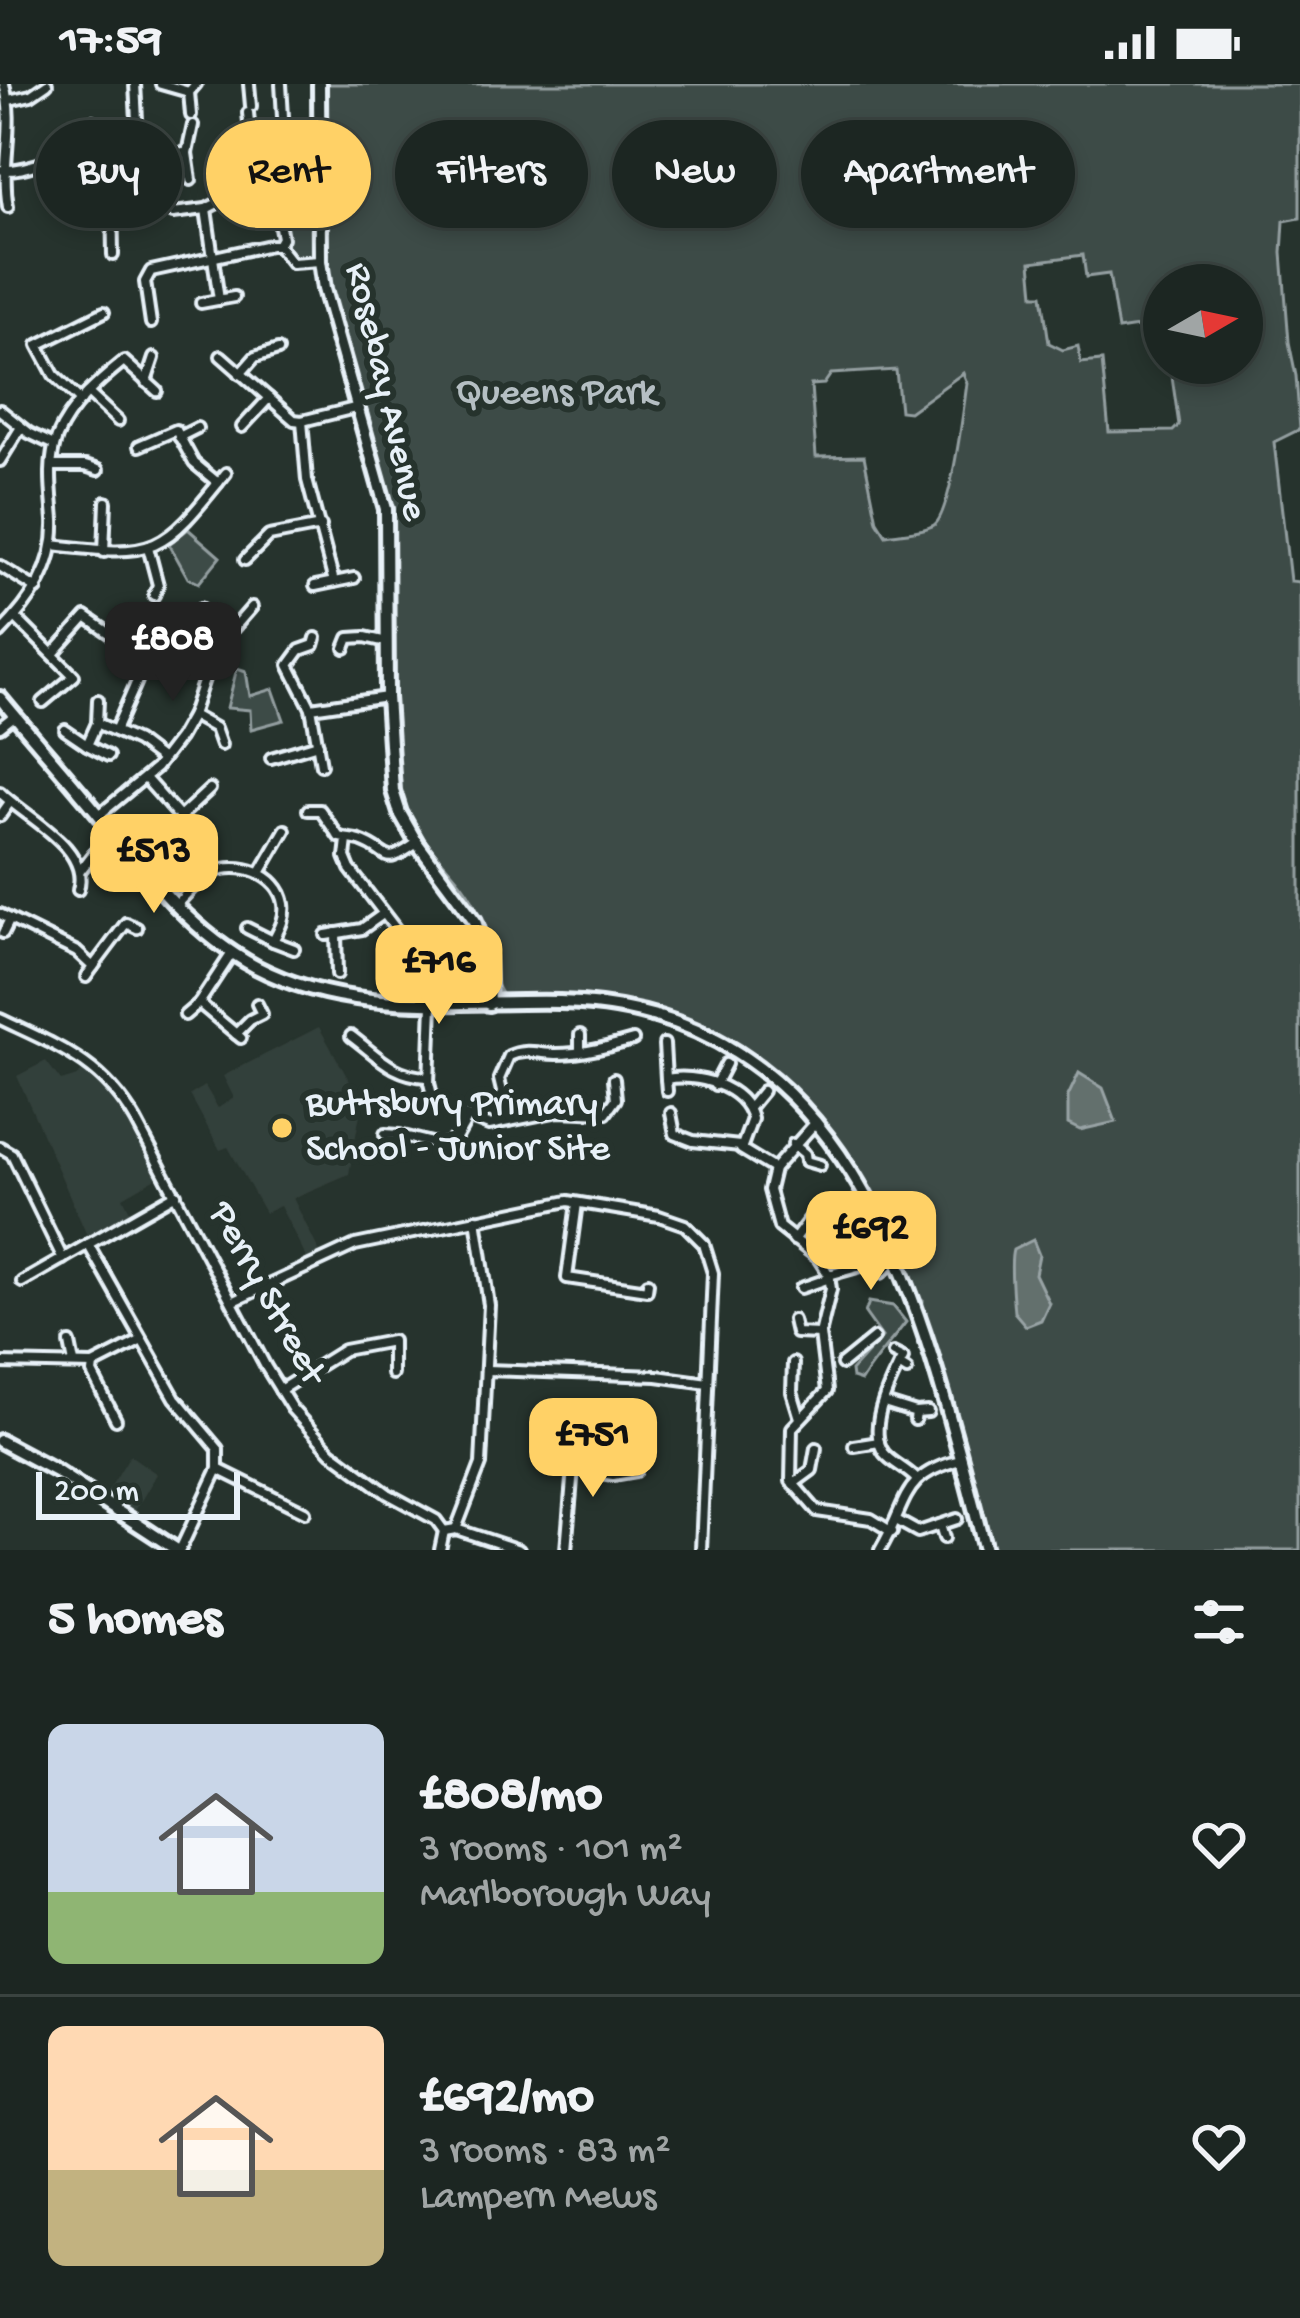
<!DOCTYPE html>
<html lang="en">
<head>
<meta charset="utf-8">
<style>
  :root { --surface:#1c2622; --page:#252e2a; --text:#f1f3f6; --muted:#a0a5a5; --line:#3a4340; --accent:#ffd166 }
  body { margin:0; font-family:"Gochi Hand",sans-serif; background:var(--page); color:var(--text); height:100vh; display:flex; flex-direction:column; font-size:45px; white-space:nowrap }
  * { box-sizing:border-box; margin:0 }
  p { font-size:39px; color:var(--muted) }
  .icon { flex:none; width:66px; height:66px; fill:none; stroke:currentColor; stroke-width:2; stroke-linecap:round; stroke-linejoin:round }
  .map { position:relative; height:1466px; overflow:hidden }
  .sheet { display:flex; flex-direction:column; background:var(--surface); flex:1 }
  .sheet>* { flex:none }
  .top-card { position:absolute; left:36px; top:36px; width:1230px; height:108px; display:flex; gap:24px }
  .needle { width:78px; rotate:81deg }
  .controls { position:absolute; left:1143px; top:180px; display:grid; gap:24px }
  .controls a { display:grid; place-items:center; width:120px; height:120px; border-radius:50%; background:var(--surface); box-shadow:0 6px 18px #0003,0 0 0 3px var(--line); font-size:60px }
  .scale { position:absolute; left:36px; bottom:30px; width:204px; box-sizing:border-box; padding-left:12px; border:6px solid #e8f1f8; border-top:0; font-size:33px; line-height:42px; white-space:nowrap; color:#e8f1f8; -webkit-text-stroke:9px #26332d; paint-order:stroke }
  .price { position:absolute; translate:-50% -102px; padding:0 27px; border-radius:24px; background:var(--accent); color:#111; font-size:39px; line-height:78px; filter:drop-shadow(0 3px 6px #0008) }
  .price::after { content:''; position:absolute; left:50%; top:72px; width:36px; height:27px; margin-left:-18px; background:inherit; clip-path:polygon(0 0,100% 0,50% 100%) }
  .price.active { background:#222; color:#fff }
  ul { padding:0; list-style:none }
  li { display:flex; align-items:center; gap:36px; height:300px; padding:0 48px }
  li+li { border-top:3px solid var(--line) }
  li span { display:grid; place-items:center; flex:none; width:336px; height:240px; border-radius:18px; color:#555 }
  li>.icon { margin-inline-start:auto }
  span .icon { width:144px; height:144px; fill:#fffc; stroke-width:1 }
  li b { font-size:51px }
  h2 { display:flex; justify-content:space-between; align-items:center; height:144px; padding:0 48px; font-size:51px }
  .pill { padding:0 42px; border-radius:54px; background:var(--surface); box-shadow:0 6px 18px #0003,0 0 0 3px var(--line); font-size:42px; line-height:108px }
  .pill.active { background:var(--accent); color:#111 }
  .status { display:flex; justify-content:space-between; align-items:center; height:84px; padding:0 60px; background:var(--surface); direction:ltr }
  .status svg { height:33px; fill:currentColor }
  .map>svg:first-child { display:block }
</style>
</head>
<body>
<div class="status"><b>17:59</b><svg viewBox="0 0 49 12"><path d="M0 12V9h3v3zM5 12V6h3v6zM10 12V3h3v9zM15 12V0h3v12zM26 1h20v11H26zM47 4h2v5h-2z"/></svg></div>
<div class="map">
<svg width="1300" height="1466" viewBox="0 0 1300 1466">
  <rect width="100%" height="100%" fill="#26332d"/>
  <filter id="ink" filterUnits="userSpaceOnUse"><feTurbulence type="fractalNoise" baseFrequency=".00833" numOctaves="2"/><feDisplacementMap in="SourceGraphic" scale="24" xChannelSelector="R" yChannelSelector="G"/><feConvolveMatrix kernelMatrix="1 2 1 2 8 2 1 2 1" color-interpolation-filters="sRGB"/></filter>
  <g filter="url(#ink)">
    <g fill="#333f3a">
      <path d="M 319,943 L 362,1019 L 349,1090 L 293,1114 L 320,1169 L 307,1175 L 280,1122 L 265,1129 L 228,1063 L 220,1066 L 190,1011 L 205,1002 L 218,1024 L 234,1014 L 223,992 Z"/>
      <path d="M 46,977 L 61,997 L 77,992 L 83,986 L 99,999 L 131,1041 L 160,1092 L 123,1113 L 131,1129 L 89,1156 L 17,992 Z"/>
      <path d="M 130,1371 L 157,1390 L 132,1432 L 105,1412 Z"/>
    </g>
    <g fill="#3e4b47" stroke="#939ea0" stroke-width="3" fill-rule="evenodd">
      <path d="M 321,0 L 1300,0 L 1300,134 L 1284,137 L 1282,169 L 1289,258 L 1296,292 L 1300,345 L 1274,358 L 1290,497 L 1300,498 L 1300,1466 L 989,1466 L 949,1307 L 921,1233 L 923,1217 L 914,1211 C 892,1160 873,1107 841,1061 C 761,944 638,906 502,911 C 487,890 488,855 479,830 C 467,798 436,774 417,746 C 404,727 400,705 395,683 L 392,426 L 332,225 L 325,178 ZM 1083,171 L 1086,193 L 1109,190 L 1118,246 L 1164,239 L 1164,201 L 1242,201 L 1242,279 L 1170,279 L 1179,341 L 1173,347 L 1109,348 L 1102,277 L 1081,279 L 1078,262 L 1063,266 L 1049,259 L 1042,211 L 1034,211 L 1031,178 ZM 896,286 L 900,327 L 909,328 L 963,289 L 967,299 C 964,322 951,430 934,441 C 923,448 900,448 886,451 L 877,437 L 864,372 L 816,373 L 811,301 L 824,300 L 831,290 Z"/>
      <path d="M 319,76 L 320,177 L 292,179 L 281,164 L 285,152 L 280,121 L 293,79 Z"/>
      <path d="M 188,445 L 220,473 L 199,499 L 188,494 L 169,460 Z"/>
      <path d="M 237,584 L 246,587 L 250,612 L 273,605 L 284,636 L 251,645 L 250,626 L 227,624 Z"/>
      <path d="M 869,1218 L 893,1222 L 906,1238 C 891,1258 874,1275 861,1297 L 852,1294 L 851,1287 L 882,1253 L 865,1229 Z"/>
    </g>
    <g fill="#636f6d" stroke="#98a3a5" stroke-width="3">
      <path d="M 1079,989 L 1103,1004 L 1116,1038 L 1080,1046 L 1068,1040 L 1068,1012 Z"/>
      <path d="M 1033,1156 L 1039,1171 L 1035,1190 L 1049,1219 L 1041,1236 L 1026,1242 L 1014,1228 C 1013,1214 1009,1178 1013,1166 Z"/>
    </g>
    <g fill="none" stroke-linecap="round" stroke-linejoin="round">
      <g stroke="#e8f1f8" stroke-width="16">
        <g id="street">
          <path d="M 4,0 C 16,42 0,79 8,123"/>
          <path d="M 161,0 L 189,8 L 196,0"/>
          <path d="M 249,0 L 251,22"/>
          <path d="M 281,0 L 284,49"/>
          <path d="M 189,8 L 191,31"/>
          <path d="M 9,16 L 31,11 L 47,0"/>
          <path d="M 92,37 L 99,47"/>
          <path d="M 95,56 L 99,47 L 113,42 L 134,46"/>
          <path d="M 251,57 L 284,49 L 320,50"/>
          <path d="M 129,61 L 152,70 L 187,69"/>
          <path d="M 245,84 L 251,57 L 248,29"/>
          <path d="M 3,86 C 25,87 41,77 63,74"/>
          <path d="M 114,96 L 131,97 L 137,91 L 134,79 L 124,71"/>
          <path d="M 191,96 L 187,69 L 193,41"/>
          <path d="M 88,118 L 111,123"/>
          <path d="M 206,125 L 219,216"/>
          <path d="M 173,129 L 206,125 L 235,110"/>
          <path d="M 278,161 L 282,154 L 276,121 L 289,82"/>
          <path d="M 113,171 L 112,107 L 137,36 L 135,0"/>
          <path d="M 201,219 L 234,213"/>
          <path d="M 151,239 L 145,198 L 151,187 L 270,161 L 278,161 L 292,179 L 320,177"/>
          <path d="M 221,272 L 294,336 L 302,337 L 355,324"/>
          <path d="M 240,290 L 255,273 L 278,266"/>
          <path d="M 146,298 L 154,274"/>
          <path d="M 88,309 L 118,337"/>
          <path d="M 81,317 L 54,291 L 38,261 L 104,228"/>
          <path d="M 0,326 L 29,349 L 54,361"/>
          <path d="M 302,337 L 307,396 L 334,498"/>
          <path d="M 242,343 L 269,314"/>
          <path d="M 179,353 L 197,344"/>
          <path d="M 139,362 L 176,346 L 194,379 L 218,399"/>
          <path d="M 0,377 L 21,343"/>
          <path d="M 52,382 L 85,382 L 98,386"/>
          <path d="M 53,461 C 157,474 162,469 226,389"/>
          <path d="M 148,463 L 158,501 L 154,511"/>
          <path d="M 104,468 L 106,418"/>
          <path d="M 245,476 L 269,452 L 321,442"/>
          <path d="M 0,482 L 37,505"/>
          <path d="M 315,502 L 354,494"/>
          <path d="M 201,524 L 198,540 L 202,551"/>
          <path d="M 16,534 L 74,592 L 43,618"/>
          <path d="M 0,549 C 31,518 56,482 54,436 C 52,409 47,380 57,353 C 70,322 98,298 124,277 L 157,307"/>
          <path d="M 149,563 L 166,545 L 177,552 L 202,551 L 217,563"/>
          <path d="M 345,564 L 349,554 L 365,553 L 387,558"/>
          <path d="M 53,570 L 86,533 L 115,553 L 128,539"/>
          <path d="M 311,624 L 289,581 L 300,566 L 314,561 L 316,554"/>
          <path d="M 192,631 L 215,644 L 221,661"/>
          <path d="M 97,639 L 98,616"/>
          <path d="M 0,643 L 14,632"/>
          <path d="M 65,646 L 87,661"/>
          <path d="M 115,647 L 137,597"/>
          <path d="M 108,672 L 87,661 L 97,639 L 137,657 L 162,676"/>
          <path d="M 271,674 L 318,660"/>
          <path d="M 321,681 L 311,624 L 387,613"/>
          <path d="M 145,694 L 186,740"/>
          <path d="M 0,708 C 24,733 91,763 78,806"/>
          <path d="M 308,726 L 320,726 L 339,753 C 346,755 353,755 360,757 C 392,768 380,785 417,759"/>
          <path d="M 99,731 L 156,684 L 179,654 L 192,631 L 213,568 L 252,523"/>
          <path d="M 0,732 L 10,718"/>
          <path d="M 181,732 L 210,705"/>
          <path d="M 347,756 L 345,773 L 350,785 L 398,848 L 418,891"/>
          <path d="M 80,787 L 97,765"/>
          <path d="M 260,789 L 285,746"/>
          <path d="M 176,821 C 187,810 198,795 213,788 C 239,777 279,789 284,820 C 286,834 279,846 273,857 L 294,865"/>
          <path d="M 0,830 L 10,835 L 3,849"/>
          <path d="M 10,835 L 77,868 L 93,883 L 126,839 L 137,844"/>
          <path d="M 247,844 L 273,857"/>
          <path d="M 336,849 L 337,890"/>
          <path d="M 326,851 L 362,845 L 383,830"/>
          <path d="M 86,893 L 93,883"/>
          <path d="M 199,919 L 241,954"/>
          <path d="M 432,920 L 429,999 L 432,1011 L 443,1023 L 489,1041 L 559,1027 L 606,1029 L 616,1015 L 614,995"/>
          <path d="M 185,931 L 199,919 L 232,869"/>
          <path d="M 0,935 C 59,963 102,978 136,1037 L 266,1283 L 292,1325 L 331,1368 L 388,1410 L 436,1436 L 444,1447"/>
          <path d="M 236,950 L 250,936 L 262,930 L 257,920"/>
          <path d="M 580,951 L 580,966"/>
          <path d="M 351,952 C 378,972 393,992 428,993"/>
          <path d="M 664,960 L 666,995"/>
          <path d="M 715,1001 L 726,980"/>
          <path d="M 667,1007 L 666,995 C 695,989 744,1001 752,1035 L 741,1065 L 774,1085"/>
          <path d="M 749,1024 L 763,1007"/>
          <path d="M 671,1029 L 675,1050 L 693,1057 L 740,1062"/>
          <path d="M 509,1037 L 499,995 L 509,972 C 525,964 539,970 556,970 C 582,970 608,963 633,956"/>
          <path d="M 816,1038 L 774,1085 L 769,1106 L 779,1143 L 818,1174 L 829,1191 L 831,1205 L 820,1250 L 827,1307 L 792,1344 L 791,1397 L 817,1427 L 871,1435 L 892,1448"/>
          <path d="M 385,1050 L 399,1051"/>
          <path d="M 397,1058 L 399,1051 L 444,1062 L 457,1053 L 467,1035"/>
          <path d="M 793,1060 L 805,1070 L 806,1077 L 820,1081"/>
          <path d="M 0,1063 L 12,1070 L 63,1175"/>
          <path d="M 577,1119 L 567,1194 L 647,1206 L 648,1199"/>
          <path d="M 794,1156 L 811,1133 L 855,1129 L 855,1118"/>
          <path d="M 88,1160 L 175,1314 L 218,1365 L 218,1385 L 180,1466"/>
          <path d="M 829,1191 L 868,1180 L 881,1189 L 888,1182"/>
          <path d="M 22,1198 L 176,1110"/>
          <path d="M 801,1204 L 830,1194"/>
          <path d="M 234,1217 L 355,1161 L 568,1117 L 659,1132 L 685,1141 L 704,1160 L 713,1189 L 701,1466"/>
          <path d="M 793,1236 L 796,1249 L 820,1250"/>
          <path d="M 70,1259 L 74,1279"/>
          <path d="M 893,1269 L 903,1274 L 899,1281"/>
          <path d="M 0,1279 L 93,1281 L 142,1256"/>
          <path d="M 793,1279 L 792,1308 L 800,1334"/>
          <path d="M 842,1280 L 874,1254"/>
          <path d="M 93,1281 L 92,1289 L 116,1336"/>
          <path d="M 486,1286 L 657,1292 L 708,1299"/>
          <path d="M 907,1286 L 899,1281 C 888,1303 867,1346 884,1369 C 892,1379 907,1385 916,1395"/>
          <path d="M 280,1306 L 344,1266 L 392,1257 L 392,1290"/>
          <path d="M 884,1319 L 916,1329 L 915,1336"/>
          <path d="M 916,1329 L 928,1328"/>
          <path d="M 854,1362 L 879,1358"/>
          <path d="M 554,1381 L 573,1384"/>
          <path d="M 218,1385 L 305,1428"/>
          <path d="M 793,1400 L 812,1386 L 816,1364"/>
          <path d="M 898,1437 L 918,1448 L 957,1435"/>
          <path d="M 940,1441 L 944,1454"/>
          <path d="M 456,1445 L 481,1380 L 489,1221 L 476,1135"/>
          <path d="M 444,1447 L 456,1445 L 519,1466"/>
          <path d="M 440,1466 L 444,1447"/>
          <path d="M 566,1466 L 573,1384 L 613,1391 L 636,1387"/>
          <path d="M 880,1466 C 909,1418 899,1391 961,1376"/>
        </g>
      </g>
      <g stroke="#e8f1f8" stroke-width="20">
        <g id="secondary">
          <path d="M 319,0 L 320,177 L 324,205 L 386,425 L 387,613 L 393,707 L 400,729 L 417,759 L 475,837 L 487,875 L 489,920"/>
          <path d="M 0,614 C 33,654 67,692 100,732 C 146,789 190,848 256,883 C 352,933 456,916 560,918 C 862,925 923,1232 985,1466"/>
          <path d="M 0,1357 L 56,1387 L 177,1466"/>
        </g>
      </g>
      <use href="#street" stroke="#26332d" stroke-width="8"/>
      <use href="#secondary" stroke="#26332d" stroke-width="10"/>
    </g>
  </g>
  <circle fill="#ffd166" stroke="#26332d" stroke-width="4.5" cx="282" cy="1044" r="12"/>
  <g text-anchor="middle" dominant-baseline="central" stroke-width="12" stroke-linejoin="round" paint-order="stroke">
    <g font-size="39" fill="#e8f1f8" stroke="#26332d">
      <text transform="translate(384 308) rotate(77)">Rosebay Avenue</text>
      <text transform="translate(265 1210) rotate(61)">Perry Street</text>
    </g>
    <g font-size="39" fill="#b5bfc3" stroke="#26332d">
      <text x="556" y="311">Queens Park</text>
    </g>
    <g font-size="39" fill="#e8f1f8" stroke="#26332d" text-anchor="start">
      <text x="306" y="1022">Buttsbury Primary<tspan x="306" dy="45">School - Junior Site</tspan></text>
    </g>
  </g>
</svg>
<div class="controls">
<a><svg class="needle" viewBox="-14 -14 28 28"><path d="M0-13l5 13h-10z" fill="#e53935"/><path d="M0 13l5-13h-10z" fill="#a0a5a5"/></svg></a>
</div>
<div class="scale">200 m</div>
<b class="price active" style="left:173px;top:620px">£808</b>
<b class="price" style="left:154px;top:832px">£513</b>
<b class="price" style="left:439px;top:943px">£716</b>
<b class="price" style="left:871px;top:1209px">£692</b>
<b class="price" style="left:593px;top:1416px">£751</b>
<div class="top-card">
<a class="pill">Buy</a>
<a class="pill active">Rent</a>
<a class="pill">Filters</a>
<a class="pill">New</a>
<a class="pill">Apartment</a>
</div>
</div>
<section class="sheet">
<h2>5 homes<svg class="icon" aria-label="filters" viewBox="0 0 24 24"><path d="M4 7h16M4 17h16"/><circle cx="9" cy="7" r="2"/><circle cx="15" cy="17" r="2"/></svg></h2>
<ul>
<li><span style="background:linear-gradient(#c9d6e8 70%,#8fb573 0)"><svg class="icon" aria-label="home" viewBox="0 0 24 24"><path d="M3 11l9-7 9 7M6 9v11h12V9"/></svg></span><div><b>£808/mo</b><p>3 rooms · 101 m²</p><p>Marlborough Way</p></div><svg class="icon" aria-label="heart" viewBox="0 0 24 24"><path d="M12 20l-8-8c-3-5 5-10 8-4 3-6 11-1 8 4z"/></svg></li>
<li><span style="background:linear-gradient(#ffd9b3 60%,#c2b280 0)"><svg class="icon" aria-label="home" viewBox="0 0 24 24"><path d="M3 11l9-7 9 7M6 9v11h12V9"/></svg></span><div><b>£692/mo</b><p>3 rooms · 83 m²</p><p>Lampern Mews</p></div><svg class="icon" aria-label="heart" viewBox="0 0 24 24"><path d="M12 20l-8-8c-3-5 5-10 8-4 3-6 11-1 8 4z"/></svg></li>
</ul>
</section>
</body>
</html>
